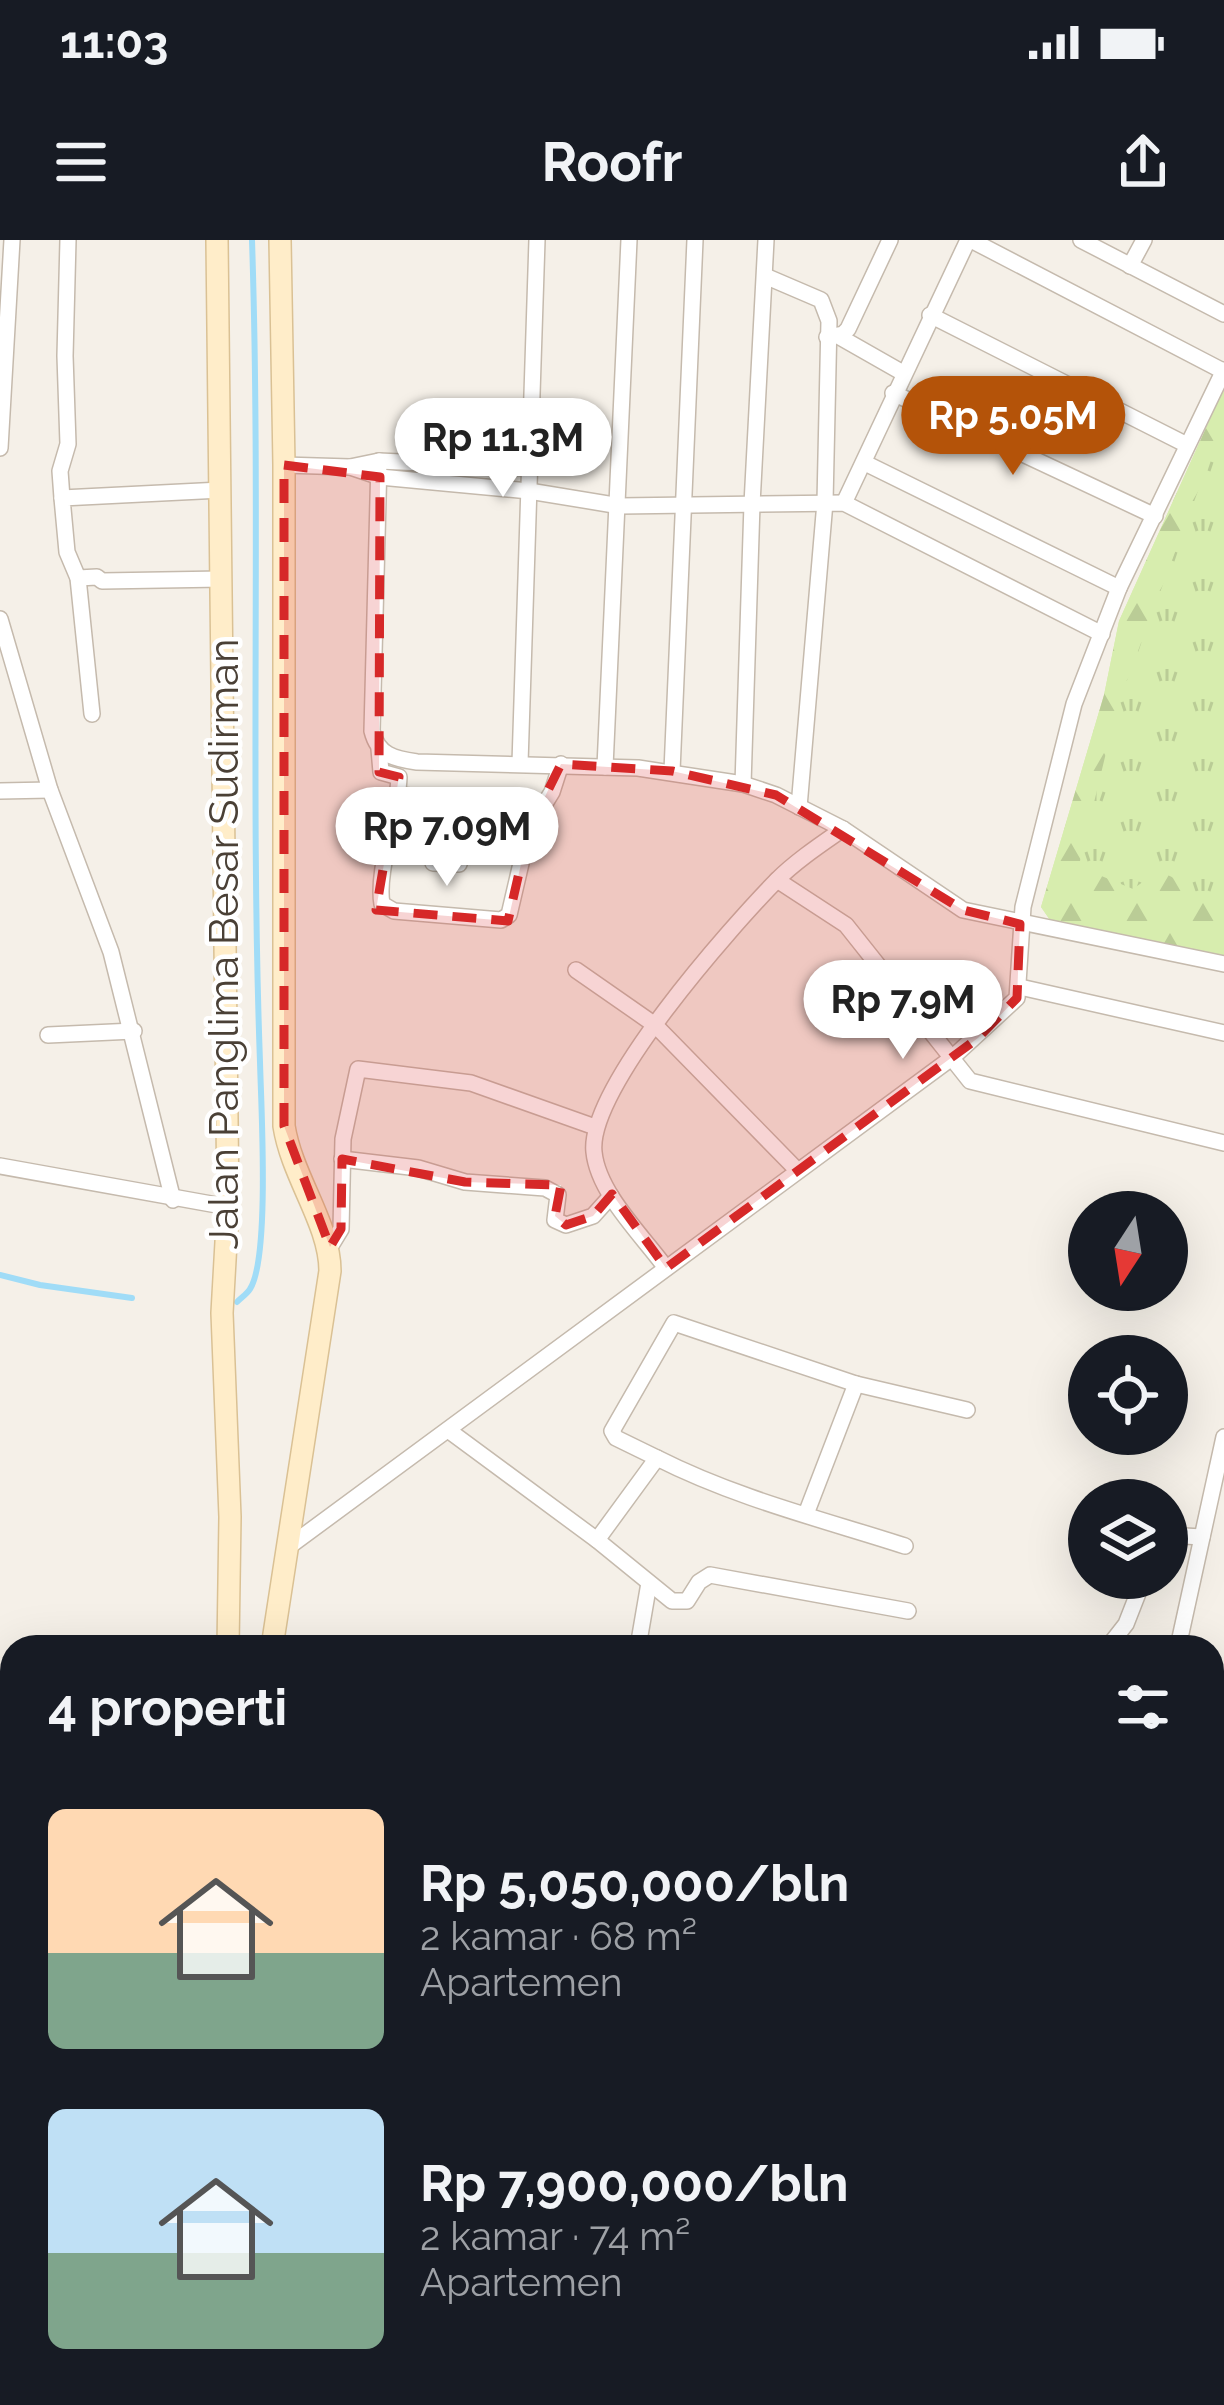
<!DOCTYPE html>
<html lang="id">
<head>
<meta charset="utf-8">
<style>
  :root { --surface:#171b24; --page:#242831; --text:#f1f3f6; --muted:#9ea1a6; --accent:#b45309 }
  body { margin:0; font-family:Raleway,sans-serif; background:var(--page); color:var(--text); height:100vh; display:flex; flex-direction:column; font-size:45px; white-space:nowrap }
  * { box-sizing:border-box; margin:0 }
  p { font-size:39px; color:var(--muted) }
  .icon { flex:none; width:66px; height:66px; fill:none; stroke:currentColor; stroke-width:2; stroke-linecap:round; stroke-linejoin:round }
  .map { position:relative; flex:1; overflow:hidden }
  .panel { position:absolute; left:0px; top:1395px; width:1224px; height:771px; display:flex; flex-direction:column; background:var(--surface); border-radius:36px 36px 0 0; box-shadow:0 12px 48px #0002 }
  .panel>* { flex:none }
  .needle { width:78px; rotate:192deg }
  .tools { position:absolute; left:1068px; top:951px; display:grid; gap:24px }
  .tools a { display:grid; place-items:center; width:120px; height:120px; border-radius:50%; background:var(--surface); box-shadow:0 12px 48px #0002; font-size:60px }
  .price { position:absolute; translate:-50% -102px; padding:0 27px; border-radius:42px; background:#fff; color:#222; font-size:39px; line-height:78px; filter:drop-shadow(0 3px 6px #0008) }
  .price::after { content:''; position:absolute; left:50%; top:72px; width:36px; height:27px; margin-left:-18px; background:inherit; clip-path:polygon(0 0,100% 0,50% 100%) }
  .price.active { background:var(--accent); color:#fff }
  ul { padding:0; list-style:none }
  li { display:flex; align-items:center; gap:36px; height:300px; padding:0 48px }
  li span { display:grid; place-items:center; flex:none; width:336px; height:240px; border-radius:18px; color:#555 }
  li>.icon { margin-inline-start:auto }
  span .icon { width:144px; height:144px; fill:#fffc; stroke-width:1 }
  li b { font-size:51px }
  h2 { display:flex; justify-content:space-between; align-items:center; height:144px; padding:0 48px; font-size:51px }
  .status { display:flex; justify-content:space-between; align-items:center; height:84px; padding:0 60px; background:var(--surface); direction:ltr }
  .status svg { height:33px; fill:currentColor }
  header { display:flex; justify-content:space-between; align-items:center; height:156px; padding:0 48px; background:var(--surface); font-size:54px; font-weight:700 }
  .map>svg:first-child { display:block }
</style>
</head>
<body>
<div class="status"><b>11:03</b><svg viewBox="0 0 49 12"><path d="M0 12V9h3v3zM5 12V6h3v6zM10 12V3h3v9zM15 12V0h3v12zM26 1h20v11H26zM47 4h2v5h-2z"/></svg></div>
<header><svg class="icon" aria-label="menu" viewBox="0 0 24 24"><path d="M4 6h16M4 12h16M4 18h16"/></svg>Roofr<svg class="icon" aria-label="share" viewBox="0 0 24 24"><path d="M12 15V3M7 8l5-5 5 5M5 13v7h14v-7"/></svg></header>
<div class="map">
<svg width="1224" height="2165" viewBox="0 0 1224 2165">
  <defs>
    <pattern id="grass-tufts" width="24" height="20" patternUnits="userSpaceOnUse" patternTransform="scale(3)"><rect width="24" height="20" fill="#d7edae"/><path d="M3 7l-1-3M5 7V3M7 7l1-3M15 17l-1-3M17 17v-4M19 17l1-3" fill="none" stroke="#bacc96"/></pattern>
    <pattern id="forest-firs" width="22" height="20" patternUnits="userSpaceOnUse" patternTransform="scale(3)"><rect width="22" height="20" fill="#d7edae"/><path d="M5 1l3.5 6h-7zM16 11l3.5 6h-7z" fill="#bacc96"/></pattern>
  </defs>
  <rect width="100%" height="100%" fill="#f5f0e8"/>
  <path fill="#f7dcdb" d="M 1212,1757 L 1224,1758 L 1224,2165 L 772,2165 L 776,2154 L 1212,2154 Z"/>
  <path fill="url(#grass-tufts)" d="M 1224,148 L 1224,718 L 1050,680 L 1041,667 L 1104,455 L 1119,381 Z"/>
  <path fill="url(#forest-firs)" d="M 1224,148 L 1224,195 L 1210,219 L 1117,467 L 1080,621 L 1099,635 L 1133,649 L 1158,631 C 1184,640 1196,657 1224,663 L 1224,718 L 1050,680 L 1041,667 L 1104,455 L 1119,381 Z"/>
  <g fill="none" stroke-linecap="round" stroke-linejoin="round">
    <g stroke="#a0dcf7" stroke-width="6">
      <path d="M 0,1035 L 40,1045 L 132,1058"/>
      <path d="M 237,1062 C 242,1057 247,1054 250,1049 C 270,1018 261,864 260,822 C 250,548 261,274 252,0"/>
    </g>
    <g stroke="#c5baad" stroke-width="18">
      <g id="minor">
        <path d="M 971,0 L 1223,131"/>
        <path d="M 1081,0 L 1224,74"/>
        <path d="M 1130,26 L 1144,0"/>
        <path d="M 765,36 L 821,60 L 829,81 L 825,262 L 799,567"/>
        <path d="M 930,75 L 1187,205"/>
        <path d="M 838,96 L 903,133"/>
        <path d="M 827,97 L 843,94 L 848,89 L 890,0"/>
        <path d="M 893,153 L 1155,276"/>
        <path d="M 0,208 L 12,0"/>
        <path d="M 379,221 L 372,491 C 378,515 394,519 417,522 L 638,528 L 743,544 L 776,555 L 843,589 L 963,670 L 1224,724"/>
        <path d="M 865,223 L 1119,348"/>
        <path d="M 284,225 L 350,227 L 379,221 L 529,228"/>
        <path d="M 350,227 L 380,237 L 529,251 L 620,266 L 844,263 L 1102,394"/>
        <path d="M 62,258 L 60,231 L 68,204 L 65,116 L 68,0"/>
        <path d="M 844,263 L 968,0"/>
        <path d="M 78,338 L 97,337 L 102,341 L 222,339"/>
        <path d="M 0,379 L 50,550 L 111,712 L 173,960"/>
        <path d="M 92,474 L 78,338 L 67,312 L 62,258 L 221,250"/>
        <path d="M 379,509 L 381,532 L 399,537 C 398,574 376,632 382,664 L 394,671 L 501,680 L 509,675 L 529,589 L 552,552 L 561,524"/>
        <path d="M 520,523 L 537,0"/>
        <path d="M 605,527 L 629,0"/>
        <path d="M 672,531 L 695,0"/>
        <path d="M 743,544 L 752,264 L 766,0"/>
        <path d="M 0,551 L 50,550"/>
        <path d="M 399,555 L 543,568"/>
        <path d="M 433,623 L 459,624 L 465,606 L 476,593 L 498,588 L 529,589"/>
        <path d="M 777,640 L 846,685 L 970,841 L 1224,903"/>
        <path d="M 576,730 L 655,785 L 796,929"/>
        <path d="M 1020,747 L 1224,793"/>
        <path d="M 48,795 L 134,791"/>
        <path d="M 342,919 L 418,928 L 465,942 L 545,948 L 558,955 L 555,980 L 566,985 L 593,976 L 611,956"/>
        <path d="M 0,926 L 228,967"/>
        <path d="M 330,1007 L 341,989 L 343,899 L 358,829 L 471,843 L 595,887"/>
        <path d="M 666,1028 C 642,995 598,953 594,912 C 587,849 731,687 777,640 C 796,621 820,605 843,589"/>
        <path d="M 448,1190 L 597,1300 L 672,1361 L 687,1361 L 699,1342 L 710,1335 L 908,1371"/>
        <path d="M 657,1218 L 616,1198 L 612,1191 L 674,1083 L 856,1144 L 967,1170"/>
        <path d="M 806,1274 L 856,1144"/>
        <path d="M 1167,1295 L 1202,1297"/>
        <path d="M 597,1300 L 657,1218 C 736,1258 821,1279 905,1306"/>
        <path d="M 287,1308 L 953,817 L 1017,758 L 1023,667 L 1074,464 L 1119,348 L 1224,130"/>
        <path d="M 638,1407 L 649,1343"/>
        <path d="M 1108,1407 L 1126,1384 L 1144,1338"/>
        <path d="M 1178,1407 L 1224,1197"/>
        <path d="M 1212,1574 L 1224,1577"/>
        <path d="M 1212,1795 L 1224,1795"/>
        <path d="M 0,2147 L 12,2149"/>
        <path d="M 38,2154 L 96,2165"/>
        <path d="M 392,2154 L 413,2165"/>
        <path d="M 550,2165 L 554,2154"/>
        <path d="M 780,2165 L 784,2154"/>
      </g>
    </g>
    <g stroke="#c5baad" stroke-width="21">
      <path id="tertiary" d="M 0,1740 L 12,1740"/>
    </g>
    <g stroke="#dac194" stroke-width="24">
      <g id="secondary">
        <path d="M 217,0 L 228,967 L 222,1073 L 230,1277 L 228,1407"/>
        <path d="M 272,1407 L 330,1031 C 330,984 292,937 284,886 L 284,225 L 280,0"/>
        <path d="M 1212,1755 L 1224,1756"/>
        <path d="M 241,2165 L 242,2154"/>
      </g>
    </g>
    <use href="#minor" stroke="#fff" stroke-width="15"/>
    <use href="#tertiary" stroke="#fff" stroke-width="18"/>
    <use href="#secondary" stroke="#ffedc9" stroke-width="21"/>
  </g>
  <path fill="#d62828" fill-opacity="0.2" stroke="#d62828" stroke-width="9" stroke-dasharray="24 15" stroke-linejoin="round" d="M 284,225 L 380,237 L 379,532 L 399,537 L 376,670 L 508,681 L 529,589 L 561,524 L 672,531 L 776,555 L 963,670 L 1020,684 L 1017,758 L 978,798 L 666,1028 L 612,954 L 593,976 L 566,985 L 555,976 L 561,945 L 465,942 L 342,919 L 341,989 L 330,1007 L 284,886 Z"/>
  <g text-anchor="middle" dominant-baseline="central" stroke-width="9" stroke-linejoin="round" paint-order="stroke">
    <g font-size="42" fill="#4a4036" stroke="#fff">
      <text transform="translate(223 704) rotate(-90)">Jalan Panglima Besar Sudirman</text>
    </g>
  </g>
</svg>
<div class="tools">
<a><svg class="needle" viewBox="-14 -14 28 28"><path d="M0-13l5 13h-10z" fill="#e53935"/><path d="M0 13l5-13h-10z" fill="#9ea1a6"/></svg></a>
<a><svg class="icon" aria-label="locate" viewBox="0 0 24 24"><circle cx="12" cy="12" r="6"/><path d="M12 2v4M12 18v4M2 12h4M18 12h4"/></svg></a>
<a><svg class="icon" aria-label="layers" viewBox="0 0 24 24"><path d="M12 4l9 5-9 5-9-5zM3 14l9 5 9-5"/></svg></a>
</div>
<b class="price active" style="left:1013px;top:238px">Rp 5.05M</b>
<b class="price" style="left:503px;top:260px">Rp 11.3M</b>
<b class="price" style="left:447px;top:649px">Rp 7.09M</b>
<b class="price" style="left:903px;top:822px">Rp 7.9M</b>
<section class="panel">
<h2>4 properti<svg class="icon" aria-label="filters" viewBox="0 0 24 24"><path d="M4 7h16M4 17h16"/><circle cx="9" cy="7" r="2"/><circle cx="15" cy="17" r="2"/></svg></h2>
<ul>
<li><span style="background:linear-gradient(#ffd9b3 60%,#7fa58c 0)"><svg class="icon" aria-label="home" viewBox="0 0 24 24"><path d="M3 11l9-7 9 7M6 9v11h12V9"/></svg></span><div><b>Rp 5,050,000/bln</b><p>2 kamar · 68 m²</p><p>Apartemen</p></div></li>
<li><span style="background:linear-gradient(#bfe0f5 60%,#7fa58c 0)"><svg class="icon" aria-label="home" viewBox="0 0 24 24"><path d="M3 11l9-7 9 7M6 9v11h12V9"/></svg></span><div><b>Rp 7,900,000/bln</b><p>2 kamar · 74 m²</p><p>Apartemen</p></div></li>
</ul>
</section>
</div>
</body>
</html>
